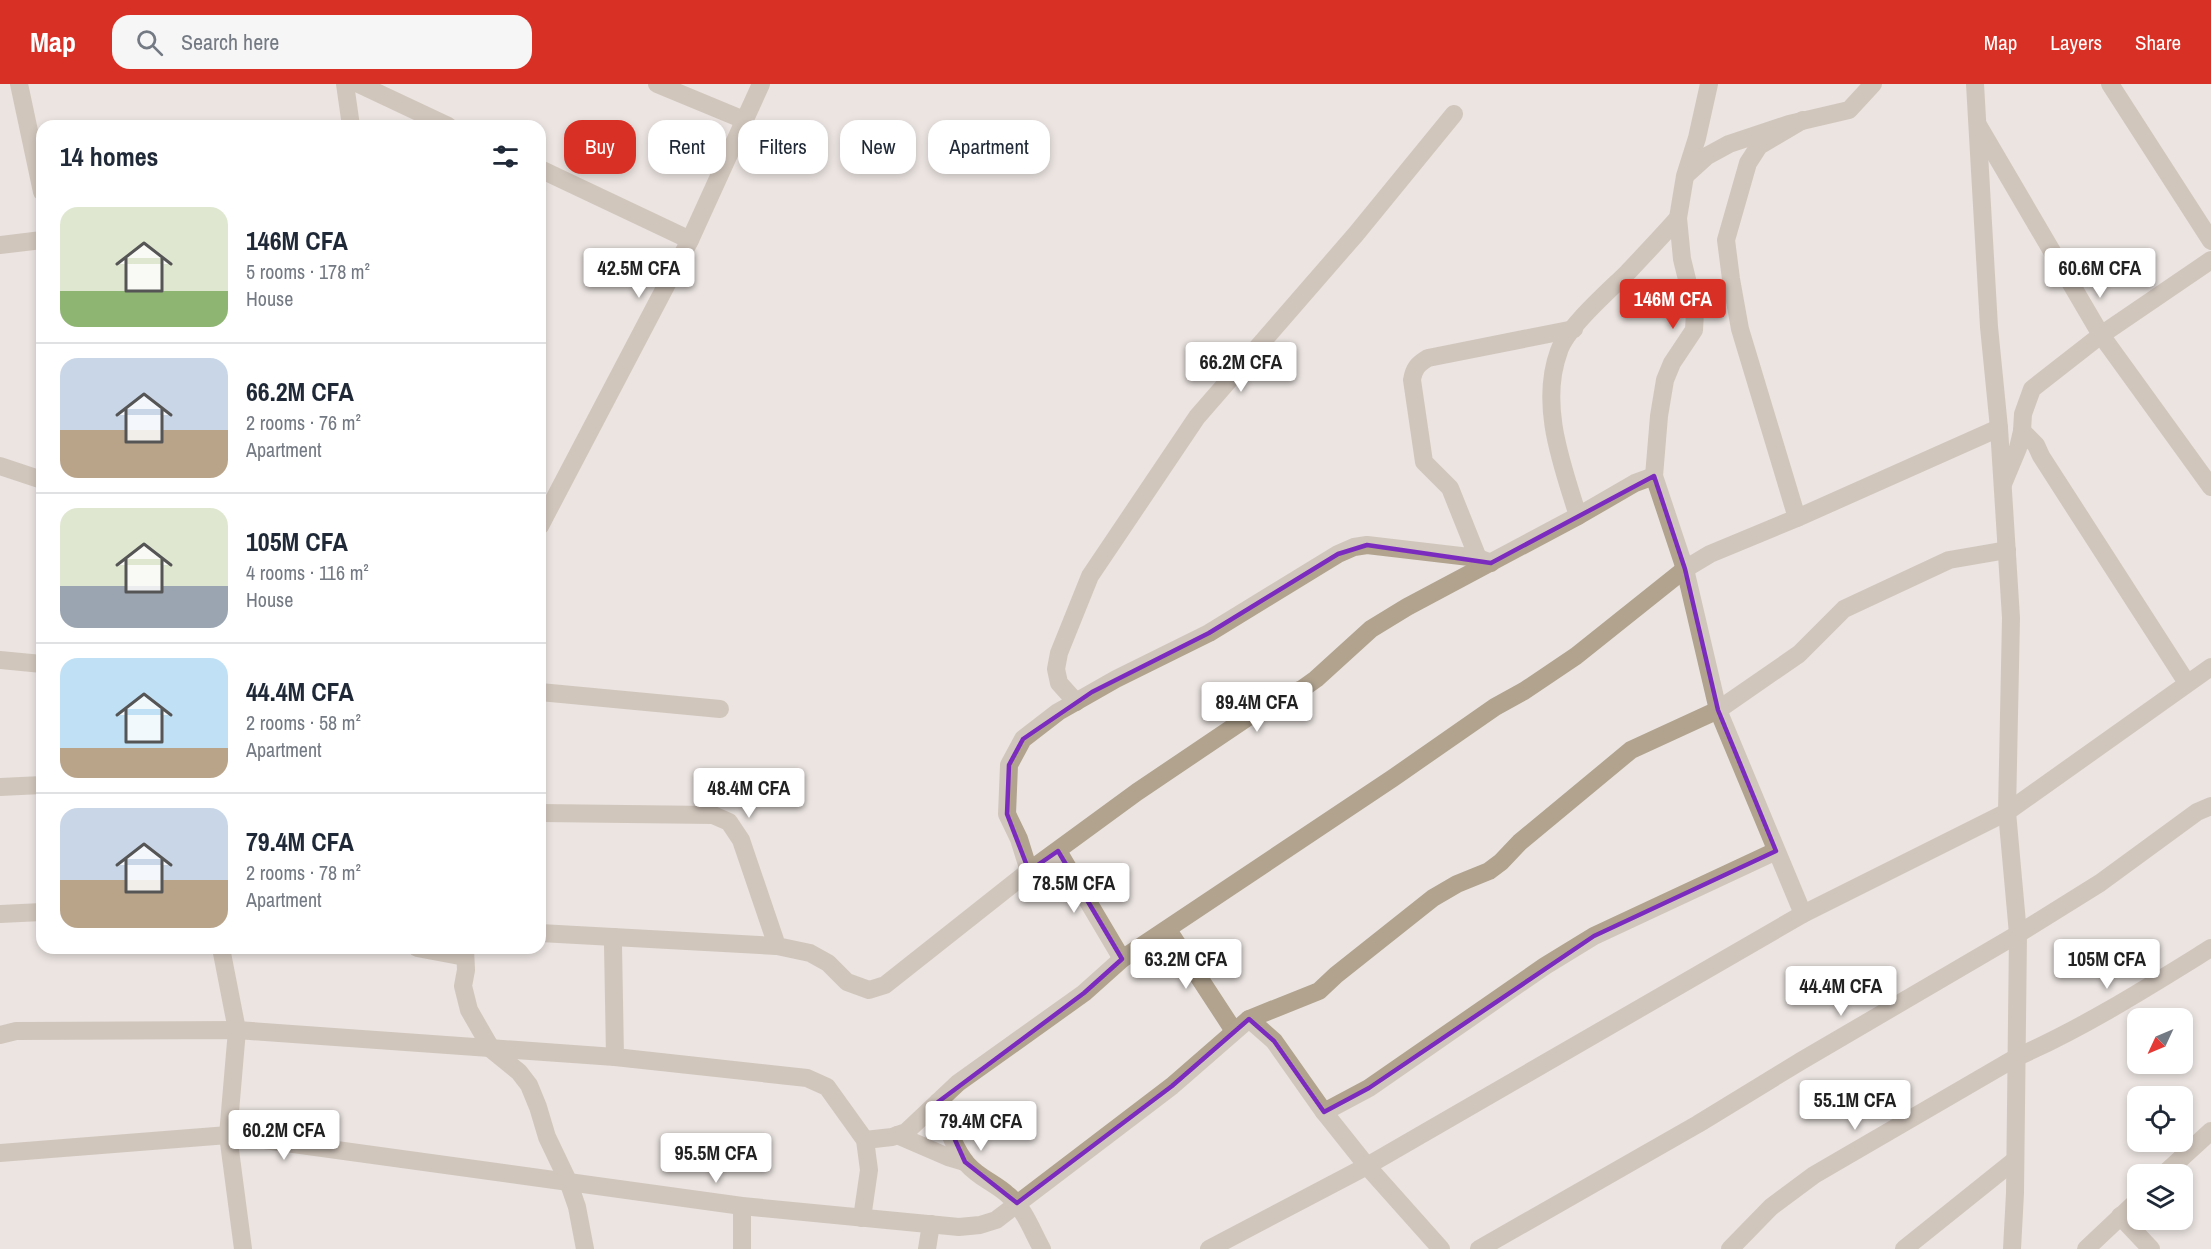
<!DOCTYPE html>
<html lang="en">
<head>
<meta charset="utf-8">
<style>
  :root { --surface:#fff; --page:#f6f6f7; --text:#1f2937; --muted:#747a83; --line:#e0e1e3; --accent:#d93025 }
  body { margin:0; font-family:"Archivo Narrow",sans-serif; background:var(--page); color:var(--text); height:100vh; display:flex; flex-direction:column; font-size:22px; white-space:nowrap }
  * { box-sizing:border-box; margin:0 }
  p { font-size:20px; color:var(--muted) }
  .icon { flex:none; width:33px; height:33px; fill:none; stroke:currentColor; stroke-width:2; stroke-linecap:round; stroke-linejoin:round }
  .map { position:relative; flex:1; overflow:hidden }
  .details { position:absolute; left:36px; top:36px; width:510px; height:834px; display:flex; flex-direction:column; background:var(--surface); border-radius:18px; box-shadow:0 3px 9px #0003 }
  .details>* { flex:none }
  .top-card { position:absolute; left:564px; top:36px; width:570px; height:54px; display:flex; gap:12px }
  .needle { width:39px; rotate:226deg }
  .buttons { position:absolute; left:2127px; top:924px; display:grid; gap:12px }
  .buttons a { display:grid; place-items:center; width:66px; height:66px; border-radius:12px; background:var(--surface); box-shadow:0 3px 9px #0003; font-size:30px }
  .price { position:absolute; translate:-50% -51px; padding:0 14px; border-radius:6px; background:#fff; color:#222; font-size:20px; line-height:39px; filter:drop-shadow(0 2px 3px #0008) }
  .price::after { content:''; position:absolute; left:50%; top:36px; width:18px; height:14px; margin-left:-9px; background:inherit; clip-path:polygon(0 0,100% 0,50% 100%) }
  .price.active { background:var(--accent); color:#fff }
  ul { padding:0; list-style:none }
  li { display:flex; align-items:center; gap:18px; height:150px; padding:0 24px }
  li+li { border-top:2px solid var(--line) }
  li span { display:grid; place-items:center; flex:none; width:168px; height:120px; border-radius:18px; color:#555 }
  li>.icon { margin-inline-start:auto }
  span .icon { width:72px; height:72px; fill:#fffc; stroke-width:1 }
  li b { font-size:26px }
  h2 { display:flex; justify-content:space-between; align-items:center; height:72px; padding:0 24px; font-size:26px }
  .pill { padding:0 21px; border-radius:18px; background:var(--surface); box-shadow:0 3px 9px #0003; font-size:21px; line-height:54px }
  .pill.active { background:var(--accent); color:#fff }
  header { display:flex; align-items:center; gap:36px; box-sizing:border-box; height:84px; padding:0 30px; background:var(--accent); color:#fff }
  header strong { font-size:28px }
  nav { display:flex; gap:33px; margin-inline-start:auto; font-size:21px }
  .search { width:420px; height:54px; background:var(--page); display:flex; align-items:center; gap:15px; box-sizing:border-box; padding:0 21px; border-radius:18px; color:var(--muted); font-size:22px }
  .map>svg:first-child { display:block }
</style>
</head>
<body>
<header>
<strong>Map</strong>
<div class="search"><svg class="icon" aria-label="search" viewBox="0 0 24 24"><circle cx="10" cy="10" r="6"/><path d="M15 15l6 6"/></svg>Search here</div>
<nav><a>Map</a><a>Layers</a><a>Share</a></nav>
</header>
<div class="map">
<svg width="2211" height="1165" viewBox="0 0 2211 1165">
  <rect width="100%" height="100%" fill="#ebe4e1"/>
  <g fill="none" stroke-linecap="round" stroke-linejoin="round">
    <g stroke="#b1a38e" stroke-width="18">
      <path d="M 19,0 L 42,108"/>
      <path d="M 345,0 L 351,42"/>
      <path d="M 359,0 L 448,42"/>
      <path d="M 657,0 L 744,36"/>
      <path d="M 1709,0 L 1697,54 L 1685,92 L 1678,134 L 1682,175 L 1695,228 L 1694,246 L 1672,279 L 1665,296 L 1659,332 L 1654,392 L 1685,485 L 1718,626 L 1803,830"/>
      <path d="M 1975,0 L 1989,243 L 1999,344 L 2011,534 L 2007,728 L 2018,850 L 2015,1109 L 2012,1165"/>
      <path d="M 2110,0 L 2211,157"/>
      <path d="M 1978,41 L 2101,251 L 2211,403"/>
      <path d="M 540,85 L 690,156"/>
      <path d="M 1686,91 L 1707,72 L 1729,60 L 1789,40 L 1849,26 L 1873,0"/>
      <path d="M 0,161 L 42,156"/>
      <path d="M 2022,347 L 2036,361 L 2041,372 L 2187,599"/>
      <path d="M 0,382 L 42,396"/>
      <path d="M 2003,400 L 2018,364 L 2022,347 L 2023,330 L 2032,305 L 2101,251 L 2211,176"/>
      <path d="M 1578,432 C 1562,380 1539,321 1559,267 C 1567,243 1610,206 1628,188 C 1645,170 1662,152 1678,134"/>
      <path d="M 1797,434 L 1740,245 L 1731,195 L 1726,156 L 1748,79 L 1759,62 L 1803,36"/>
      <path d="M 540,442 L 690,156 L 761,0"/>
      <path d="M 1478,474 L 1450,404 L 1424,378 L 1412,296 C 1414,284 1418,280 1428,274 L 1574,245"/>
      <path d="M 0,576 L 42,580"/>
      <path d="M 540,608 L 720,625"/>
      <path d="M 1076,618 L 1059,599 L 1056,585 L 1059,569 L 1090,492 L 1197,333 L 1356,150 L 1454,30"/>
      <path d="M 0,703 L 42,701"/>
      <path d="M 540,729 L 713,731 L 729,738 L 741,756 L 777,862 L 810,869 L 828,879 L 847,898 L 869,906 L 885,901 L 1029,787 L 1137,708 L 1266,621 L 1302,605 L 1316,595 L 1371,545 L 1407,523 L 1578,432 L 1635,399 L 1654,392"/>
      <path d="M 1058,767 L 1122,875"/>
      <path d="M 1029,787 L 1019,755 L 1007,730 L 1009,681 L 1023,655 L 1058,628 L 1116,595 L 1209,549 L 1338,470 L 1354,463 L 1367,461 L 1478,474 L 1491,479"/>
      <path d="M 0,830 L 42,828"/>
      <path d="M 1168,846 L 1234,947"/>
      <path d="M 540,849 L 777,862"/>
      <path d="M 614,853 L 613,861 L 615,973"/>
      <path d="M 221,864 L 237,946 L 228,1051 L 243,1165"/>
      <path d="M 417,864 L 465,873"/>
      <path d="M 465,864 L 466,886 L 463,902 L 469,926 L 492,966 L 519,988 L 529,1001 L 538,1023 L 547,1053 L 568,1097 L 577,1123 L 585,1165"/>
      <path d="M 1249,935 L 1274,957 L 1324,1028 L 1367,1082 L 1441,1165"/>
      <path d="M 0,951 L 16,947 L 237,946 L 615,973 L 807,994 L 827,1003 L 865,1056 L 869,1086 L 862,1134"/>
      <path d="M 938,1018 C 946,1039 953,1063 967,1080 C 979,1094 995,1099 1008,1111 C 1024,1124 1032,1147 1042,1165"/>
      <path d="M 1324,1028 L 1369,1004 L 1545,882 L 1594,852 L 1776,767"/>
      <path d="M 897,1051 L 948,1073 L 965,1078"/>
      <path d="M 865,1056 L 892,1053 L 906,1048 L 958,999 L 1084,909 L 1122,875 L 1393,694 L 1495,623 L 1524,607 L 1576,572 L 1685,485 L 1710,470 L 1797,434 L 1999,344"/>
      <path d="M 0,1069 L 228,1051 L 742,1122 L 959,1143 L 980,1141 L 996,1136 L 1172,1002 L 1249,935 L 1319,907 L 1336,891 L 1433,814 L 1457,800 L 1489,787 L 1501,778 L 1520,758 L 1631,666 L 1718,626 L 1799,570 L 1844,525 L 1949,476 L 2007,466"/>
      <path d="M 2164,1090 L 2211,1047"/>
      <path d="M 742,1122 L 742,1165"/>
      <path d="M 2120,1132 L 2151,1165"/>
      <path d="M 927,1165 L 931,1140"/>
      <path d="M 1209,1165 L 1367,1082 L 1803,830 L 2007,728 L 2211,583"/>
      <path d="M 1479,1165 L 1698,1040 L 1801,977 L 2018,850 L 2100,799 L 2197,728 L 2211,722"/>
      <path d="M 1730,1165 L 1771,1123 L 1814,1091 L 2017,973 C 2085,943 2148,903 2211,864"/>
      <path d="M 1904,1165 L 2015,1076"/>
      <path d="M 2086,1165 L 2138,1116"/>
    </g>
  </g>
  <path d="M0 0H2211V1165H0ZM 1654,392 L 1685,485 L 1718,626 L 1776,767 L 1594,852 L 1369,1004 L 1324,1028 L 1274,957 L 1249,935 L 1172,1002 L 1017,1119 L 965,1078 L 938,1018 L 1084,909 L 1122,875 L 1058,767 L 1029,787 L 1007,730 L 1009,681 L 1023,655 L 1092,608 L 1209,549 L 1338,470 L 1367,461 L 1491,479 Z" fill="#ebe4e1" fill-opacity=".55" fill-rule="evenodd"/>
  <path fill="none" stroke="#7b2cbf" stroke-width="4.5" stroke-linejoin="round" d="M 1654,392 L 1685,485 L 1718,626 L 1776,767 L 1594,852 L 1369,1004 L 1324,1028 L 1274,957 L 1249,935 L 1172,1002 L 1017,1119 L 965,1078 L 938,1018 L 1084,909 L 1122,875 L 1058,767 L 1029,787 L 1007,730 L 1009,681 L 1023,655 L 1092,608 L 1209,549 L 1338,470 L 1367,461 L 1491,479 Z"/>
</svg>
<div class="buttons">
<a><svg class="needle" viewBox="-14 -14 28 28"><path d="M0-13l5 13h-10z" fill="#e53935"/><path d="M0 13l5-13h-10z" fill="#747a83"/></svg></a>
<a><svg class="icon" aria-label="locate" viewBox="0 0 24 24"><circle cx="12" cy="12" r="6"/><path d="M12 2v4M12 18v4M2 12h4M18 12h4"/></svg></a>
<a><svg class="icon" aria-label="layers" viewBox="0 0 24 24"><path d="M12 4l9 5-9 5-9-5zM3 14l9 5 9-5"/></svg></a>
</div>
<b class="price" style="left:639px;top:215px">42.5M CFA</b>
<b class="price" style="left:2100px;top:215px">60.6M CFA</b>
<b class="price active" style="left:1673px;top:246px">146M CFA</b>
<b class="price" style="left:1241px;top:309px">66.2M CFA</b>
<b class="price" style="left:1257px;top:649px">89.4M CFA</b>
<b class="price" style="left:749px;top:735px">48.4M CFA</b>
<b class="price" style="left:1074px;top:830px">78.5M CFA</b>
<b class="price" style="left:1186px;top:906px">63.2M CFA</b>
<b class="price" style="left:2107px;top:906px">105M CFA</b>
<b class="price" style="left:1841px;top:933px">44.4M CFA</b>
<b class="price" style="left:1855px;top:1047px">55.1M CFA</b>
<b class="price" style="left:981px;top:1068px">79.4M CFA</b>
<b class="price" style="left:284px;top:1077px">60.2M CFA</b>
<b class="price" style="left:716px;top:1100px">95.5M CFA</b>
<div class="top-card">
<a class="pill active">Buy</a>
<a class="pill">Rent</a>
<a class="pill">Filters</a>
<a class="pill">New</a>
<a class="pill">Apartment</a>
</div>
<section class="details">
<h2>14 homes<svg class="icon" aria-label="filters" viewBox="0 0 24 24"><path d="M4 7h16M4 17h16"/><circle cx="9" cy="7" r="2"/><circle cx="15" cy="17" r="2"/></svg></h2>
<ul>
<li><span style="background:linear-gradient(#dfe7d0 70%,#8fb573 0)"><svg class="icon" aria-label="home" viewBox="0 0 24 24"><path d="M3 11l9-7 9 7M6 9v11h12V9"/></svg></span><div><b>146M CFA</b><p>5 rooms · 178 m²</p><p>House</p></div></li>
<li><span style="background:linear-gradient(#c9d6e8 60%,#b9a48a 0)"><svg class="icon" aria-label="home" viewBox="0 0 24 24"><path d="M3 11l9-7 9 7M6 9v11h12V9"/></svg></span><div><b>66.2M CFA</b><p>2 rooms · 76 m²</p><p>Apartment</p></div></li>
<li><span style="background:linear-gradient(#dfe7d0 65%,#9aa5b1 0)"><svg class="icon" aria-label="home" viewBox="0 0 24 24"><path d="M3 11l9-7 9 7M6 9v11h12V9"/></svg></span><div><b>105M CFA</b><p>4 rooms · 116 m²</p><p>House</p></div></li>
<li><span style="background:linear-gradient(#bfe0f5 75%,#b9a48a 0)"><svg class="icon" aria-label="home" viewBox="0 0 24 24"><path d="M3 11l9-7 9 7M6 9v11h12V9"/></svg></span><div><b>44.4M CFA</b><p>2 rooms · 58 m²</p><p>Apartment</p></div></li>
<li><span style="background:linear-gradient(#c9d6e8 60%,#b9a48a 0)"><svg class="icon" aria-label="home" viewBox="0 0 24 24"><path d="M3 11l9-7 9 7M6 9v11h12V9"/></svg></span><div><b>79.4M CFA</b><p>2 rooms · 78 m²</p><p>Apartment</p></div></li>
</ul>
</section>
</div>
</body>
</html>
